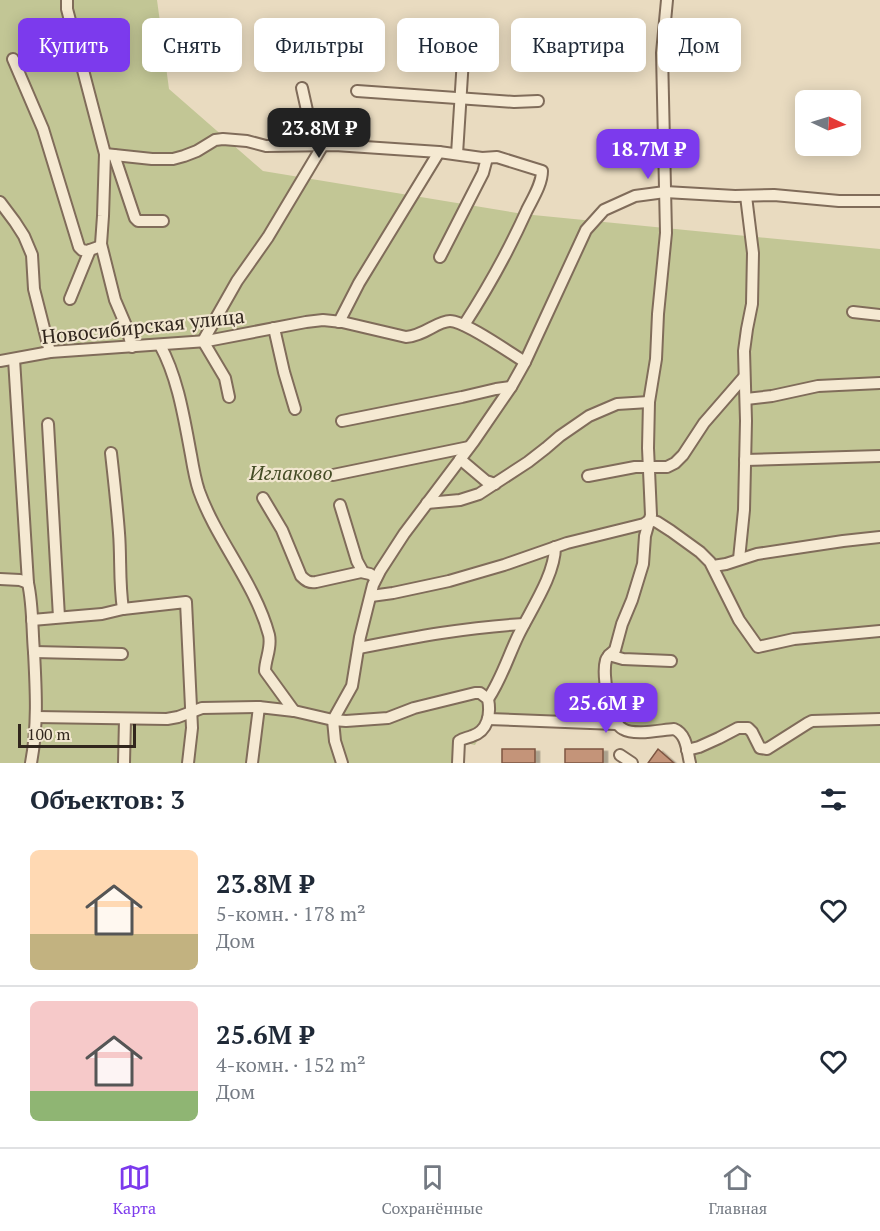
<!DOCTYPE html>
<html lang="ru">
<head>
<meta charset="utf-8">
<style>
  :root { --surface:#fff; --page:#f6f6f7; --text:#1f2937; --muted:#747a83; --line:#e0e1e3; --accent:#7c3aed }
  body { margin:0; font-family:"PT Serif",serif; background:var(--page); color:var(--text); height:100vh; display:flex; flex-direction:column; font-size:22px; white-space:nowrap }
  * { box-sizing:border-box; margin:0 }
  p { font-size:20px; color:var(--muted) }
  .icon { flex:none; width:33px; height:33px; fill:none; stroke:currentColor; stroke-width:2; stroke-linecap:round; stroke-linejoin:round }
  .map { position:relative; height:763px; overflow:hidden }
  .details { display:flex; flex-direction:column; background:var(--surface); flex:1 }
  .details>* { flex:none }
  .banner { position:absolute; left:18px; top:18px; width:844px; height:54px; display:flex; gap:12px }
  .needle { width:39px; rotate:94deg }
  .fabs { position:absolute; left:795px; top:90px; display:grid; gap:12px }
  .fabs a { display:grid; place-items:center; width:66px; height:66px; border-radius:9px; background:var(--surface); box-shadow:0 3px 15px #0003; font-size:30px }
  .scale { position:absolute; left:18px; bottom:15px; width:118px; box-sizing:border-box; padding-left:6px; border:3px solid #31261d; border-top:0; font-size:16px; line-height:21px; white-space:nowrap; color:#31261d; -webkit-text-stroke:4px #f1e6cf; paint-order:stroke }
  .price { position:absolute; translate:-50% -51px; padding:0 14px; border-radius:12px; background:var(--accent); color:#fff; font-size:20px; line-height:39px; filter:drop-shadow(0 2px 3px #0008) }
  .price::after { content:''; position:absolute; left:50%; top:36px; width:18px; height:14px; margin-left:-9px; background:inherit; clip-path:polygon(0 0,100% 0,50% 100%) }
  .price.on { background:#222; color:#fff }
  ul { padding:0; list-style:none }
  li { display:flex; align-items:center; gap:18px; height:150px; padding:0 30px }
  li+li { border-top:2px solid var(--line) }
  li span { display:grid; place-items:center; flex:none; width:168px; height:120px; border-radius:9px; color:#555 }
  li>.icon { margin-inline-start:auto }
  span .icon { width:72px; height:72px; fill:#fffc; stroke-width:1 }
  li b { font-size:26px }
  h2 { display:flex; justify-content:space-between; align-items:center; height:72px; padding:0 30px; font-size:26px }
  .tag { padding:0 21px; border-radius:9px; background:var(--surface); box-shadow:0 3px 15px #0003; font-size:21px; line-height:54px }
  .tag.on { background:var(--accent); color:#fff }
  .dock { display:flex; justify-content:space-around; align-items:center; height:84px; border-top:2px solid var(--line); background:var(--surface); font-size:16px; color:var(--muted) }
  .dock a { display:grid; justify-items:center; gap:3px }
  .dock .on { color:var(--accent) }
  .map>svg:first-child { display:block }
</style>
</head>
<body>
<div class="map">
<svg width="880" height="763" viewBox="0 0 880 763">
  <defs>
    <filter id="shadow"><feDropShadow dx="4.5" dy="2.5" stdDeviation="0" flood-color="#0004"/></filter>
  </defs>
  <rect width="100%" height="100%" fill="#e9dbc0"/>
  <path fill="#c2c695" d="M 0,0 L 157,0 L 169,89 L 263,171 L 523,214 L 880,249 L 880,763 L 685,763 L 675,733 L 620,735 L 612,725 L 486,724 L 475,745 L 460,742 L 460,763 L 0,763 Z"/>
  <g fill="#c49479" stroke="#7d5642" stroke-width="1.5" filter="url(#shadow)">
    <rect x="502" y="749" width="33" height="14"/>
    <rect x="565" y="749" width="38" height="14"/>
    <path d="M 658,749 L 674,763 L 648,763 Z"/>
  </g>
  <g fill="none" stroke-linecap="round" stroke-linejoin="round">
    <g stroke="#806c5a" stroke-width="14">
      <g id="minor">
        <path d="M 67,0 L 67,9 L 105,154 L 103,216 L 101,244 L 115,300 L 127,328 L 132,347"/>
        <path d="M 667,0 L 662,53 L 666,233 L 658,314 L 656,359 L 649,402 L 648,448 L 651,515 L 645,536 L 643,564 L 632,600 L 622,624 L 615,650 C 612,653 608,655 606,660 C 602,674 609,722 623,729 C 635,736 660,730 674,729 C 687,734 687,751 690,763"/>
        <path d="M 13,59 L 43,129 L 79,247 L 82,250 L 87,251 L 101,246"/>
        <path d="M 302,88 L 308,115 L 312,145"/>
        <path d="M 357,91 L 514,102 L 538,101"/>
        <path d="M 105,154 L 152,159 L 173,159 L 184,156 L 197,151 L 215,140 L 223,139 L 247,141 L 266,146 L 335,145 L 439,152 L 482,158 L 497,157 L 542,171 C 542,184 533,198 527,210 C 509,250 488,288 464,325"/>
        <path d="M 457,154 L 464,43"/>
        <path d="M 114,155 L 135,218 L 138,221 L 163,221"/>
        <path d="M 0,202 L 15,222 L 24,236 L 32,255 L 34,289 L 50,352"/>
        <path d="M 440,257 L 483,173 L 487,158"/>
        <path d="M 70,299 L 90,250"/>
        <path d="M 853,312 L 880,315"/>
        <path d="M 339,322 L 359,283 L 439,152"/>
        <path d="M 274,328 L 284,372 L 295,409"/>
        <path d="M 160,345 C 178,378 184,418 191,455 C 193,467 195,479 199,491 C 217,541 255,583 269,635 C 272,648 265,659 265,671 L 294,711"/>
        <path d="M 14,359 L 28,583 C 33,606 32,629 34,652 C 36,690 38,726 31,763"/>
        <path d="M 0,361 L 50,352 L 207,341 L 306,322 L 323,320 L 342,322 L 406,337 C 424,336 437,321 450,321 C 465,321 510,353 525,362"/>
        <path d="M 229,397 L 225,378 L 203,341 L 237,281 L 268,237 L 323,145"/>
        <path d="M 746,399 L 772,396 L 818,386 L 880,383"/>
        <path d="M 342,421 L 462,397 L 496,389 L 511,387"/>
        <path d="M 48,424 L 59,617"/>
        <path d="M 111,453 C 114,480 117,506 119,533 C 121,558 119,583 123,609"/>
        <path d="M 460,459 L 486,481 L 495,484"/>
        <path d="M 745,460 L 880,456"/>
        <path d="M 333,475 L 469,447"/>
        <path d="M 588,476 L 635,467 L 667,467 L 675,463 L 683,455 L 704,423 L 744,377"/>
        <path d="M 263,498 L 282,530 L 301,576 C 306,581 309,583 316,582 L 361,572 L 370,574 L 376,578"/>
        <path d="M 427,503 L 460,500 L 479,494 L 528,462 L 546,448 L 560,436 L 589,416 L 617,404 L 649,402"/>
        <path d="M 340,505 L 357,561 L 363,572"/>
        <path d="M 739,559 L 744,510 L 746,421 L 744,351 L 747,329 L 752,304 L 753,253 L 746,196"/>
        <path d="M 713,566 L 726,564 L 757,554 L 843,541 L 880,537"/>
        <path d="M 0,579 L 20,580 L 28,583"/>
        <path d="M 371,596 L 393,593 L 449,581 L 504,565 L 567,543 L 644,524 L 650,520 L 657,522 L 671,531 L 700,552 L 710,562 L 739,620 L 758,647 L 794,639 L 880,631"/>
        <path d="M 32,620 L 102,614 L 123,609 L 186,602 L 192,728 L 188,763"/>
        <path d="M 359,648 C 414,637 468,627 524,624"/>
        <path d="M 34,652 L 122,654"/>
        <path d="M 609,655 L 623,659 L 671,661"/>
        <path d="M 488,699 C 501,680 508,657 518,636 C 530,611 555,575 555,547"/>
        <path d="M 36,717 L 167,719 L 178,717 L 202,708 L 259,707"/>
        <path d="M 488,719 L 616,724"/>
        <path d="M 687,750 L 699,747 L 719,738 L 738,728 L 748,728 L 752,732 L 760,748 L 767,749 L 808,723 L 812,721 L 880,719"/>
        <path d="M 620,755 L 632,763"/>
        <path d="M 124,763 L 125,719"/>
        <path d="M 252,763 L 259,707 L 294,711 L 333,720 L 352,686 L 360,637 L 373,585 L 380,571 L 404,534 L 474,441 L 511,387 L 525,362 L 586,230 L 604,210 L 635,196 L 665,192 L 735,196 L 774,195 L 839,201 L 880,201"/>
        <path d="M 342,763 L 335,741 L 333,720 L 346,721 L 388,718 L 414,708 L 475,693 L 480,693 L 488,699 C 491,714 488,731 472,736 C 467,738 463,738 459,741 L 458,763"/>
      </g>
    </g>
    <use href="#minor" stroke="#f5e9d2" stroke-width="10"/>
  </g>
  <g text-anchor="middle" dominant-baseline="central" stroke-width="4.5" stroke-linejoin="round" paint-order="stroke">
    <g font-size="20" fill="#31261d" stroke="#f1e6cf">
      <text transform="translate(143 326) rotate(-6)">Новосибирская улица</text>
    </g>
    <g font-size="20" font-style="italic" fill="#444c25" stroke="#f1e6cf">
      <text x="291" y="472">Иглаково</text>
    </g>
  </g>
</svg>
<div class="fabs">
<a><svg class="needle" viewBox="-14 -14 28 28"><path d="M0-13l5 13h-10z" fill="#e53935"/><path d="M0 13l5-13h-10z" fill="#747a83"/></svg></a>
</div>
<div class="scale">100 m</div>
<b class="price on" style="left:319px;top:159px">23.8M ₽</b>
<b class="price" style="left:648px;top:180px">18.7M ₽</b>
<b class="price" style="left:606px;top:734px">25.6M ₽</b>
<div class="banner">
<a class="tag on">Купить</a>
<a class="tag">Снять</a>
<a class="tag">Фильтры</a>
<a class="tag">Новое</a>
<a class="tag">Квартира</a>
<a class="tag">Дом</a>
</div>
</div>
<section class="details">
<h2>Объектов: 3<svg class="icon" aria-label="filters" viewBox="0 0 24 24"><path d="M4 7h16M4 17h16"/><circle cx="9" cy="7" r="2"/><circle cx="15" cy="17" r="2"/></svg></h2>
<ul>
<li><span style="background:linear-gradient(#ffd9b3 70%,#c2b280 0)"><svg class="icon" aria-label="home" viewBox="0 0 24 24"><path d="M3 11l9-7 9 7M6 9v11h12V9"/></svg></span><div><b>23.8M ₽</b><p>5-комн. · 178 m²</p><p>Дом</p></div><svg class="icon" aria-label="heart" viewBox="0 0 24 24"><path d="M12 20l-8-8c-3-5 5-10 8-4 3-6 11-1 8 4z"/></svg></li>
<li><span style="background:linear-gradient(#f6c9c9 75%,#8fb573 0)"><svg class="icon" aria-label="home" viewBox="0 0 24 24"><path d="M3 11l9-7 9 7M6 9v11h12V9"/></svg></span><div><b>25.6M ₽</b><p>4-комн. · 152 m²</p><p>Дом</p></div><svg class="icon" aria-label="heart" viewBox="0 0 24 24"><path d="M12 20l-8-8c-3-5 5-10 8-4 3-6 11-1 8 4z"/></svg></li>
</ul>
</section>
<nav class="dock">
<a class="on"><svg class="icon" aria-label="map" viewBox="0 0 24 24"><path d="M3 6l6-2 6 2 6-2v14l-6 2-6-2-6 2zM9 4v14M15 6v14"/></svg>Карта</a>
<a><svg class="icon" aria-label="saved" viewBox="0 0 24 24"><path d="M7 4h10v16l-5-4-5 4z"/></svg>Сохранённые</a>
<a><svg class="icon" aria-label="home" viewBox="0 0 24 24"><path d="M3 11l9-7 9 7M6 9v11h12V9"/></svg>Главная</a>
</nav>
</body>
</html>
